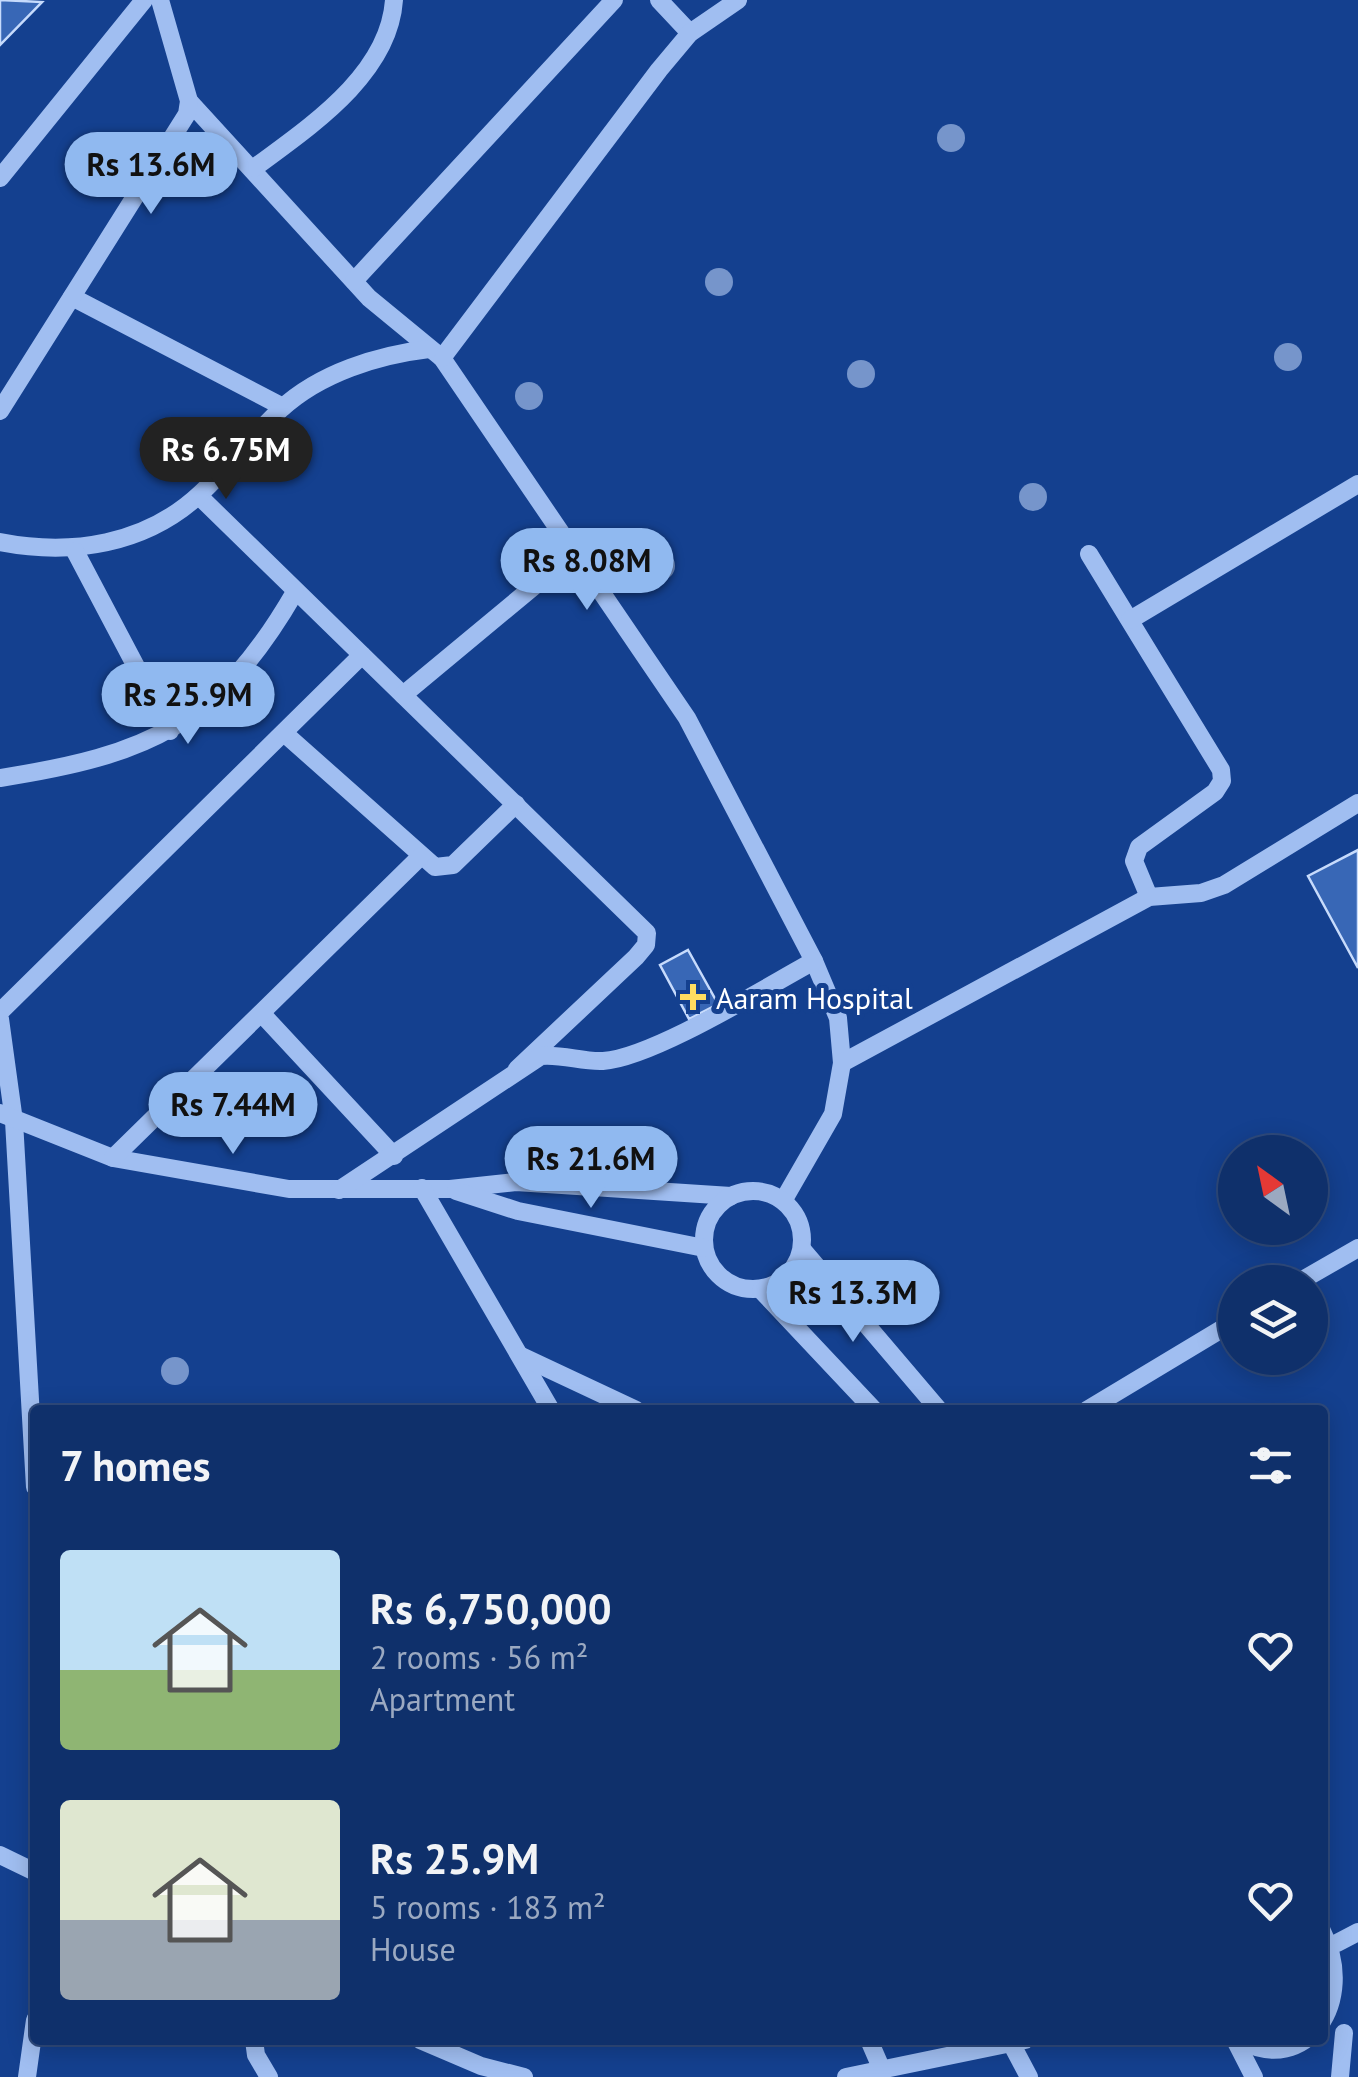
<!DOCTYPE html>
<html lang="en">
<head>
<meta charset="utf-8">
<style>
  :root { --surface:#0f306b; --page:#1d3c73; --text:#f1f3f6; --muted:#9ba9c1; --line:#2f4b7e; --accent:#90b9f0 }
  body { margin:0; font-family:"PT Sans",sans-serif; background:var(--page); color:var(--text); height:100vh; display:flex; flex-direction:column; font-size:38px; white-space:nowrap }
  * { box-sizing:border-box; margin:0 }
  p { font-size:32px; color:var(--muted) }
  .icon { flex:none; width:55px; height:55px; fill:none; stroke:currentColor; stroke-width:2; stroke-linecap:round; stroke-linejoin:round }
  .map { position:relative; flex:1; overflow:hidden }
  .panel { position:absolute; left:30px; top:1405px; width:1298px; height:640px; display:flex; flex-direction:column; background:var(--surface); border-radius:10px; box-shadow:0 5px 25px #0003,0 0 0 2px var(--line) }
  .panel>* { flex:none }
  .needle { width:65px; rotate:327deg }
  .fabs { position:absolute; left:1218px; top:1135px; display:grid; gap:20px }
  .fabs a { display:grid; place-items:center; width:110px; height:110px; border-radius:50%; background:var(--surface); box-shadow:0 5px 25px #0003,0 0 0 2px var(--line); font-size:50px }
  .price { position:absolute; translate:-50% -85px; padding:0 22px; border-radius:35px; background:var(--accent); color:#111; font-size:32px; line-height:65px; filter:drop-shadow(0 2px 5px #0008) }
  .price::after { content:''; position:absolute; left:50%; top:60px; width:30px; height:22px; margin-left:-15px; background:inherit; clip-path:polygon(0 0,100% 0,50% 100%) }
  .price.on { background:#222; color:#fff }
  ul { padding:0; list-style:none }
  li { display:flex; align-items:center; gap:30px; height:250px; padding:0 30px }
  li span { display:grid; place-items:center; flex:none; width:280px; height:200px; border-radius:10px; color:#555 }
  li>.icon { margin-inline-start:auto }
  span .icon { width:120px; height:120px; fill:#fffc; stroke-width:1 }
  li b { font-size:42px }
  h2 { display:flex; justify-content:space-between; align-items:center; height:120px; padding:0 30px; font-size:42px }
  .map>svg:first-child { display:block }
</style>
</head>
<body>
<div class="map">
<svg width="1358" height="2077" viewBox="0 0 1358 2077">
  <rect width="100%" height="100%" fill="#14408f"/>
  <g fill="#3867b6" stroke="#c7dbfc" stroke-width="2.5">
    <path d="M 0,0 L 42,2 L 0,45 Z"/>
    <path d="M 1358,850 L 1358,968 L 1308,876 Z"/>
    <path d="M 688,950 L 718,1004 L 689,1019 L 660,965 Z"/>
  </g>
  <g fill="none" stroke-linecap="round" stroke-linejoin="round">
    <g stroke="#a0bef1" stroke-width="18">
      <path d="M 659,0 L 690,33"/>
      <path d="M 189,101 L 369,298 L 442,358 L 687,718 L 814,961 L 838,1018 L 842,1063 L 833,1114 L 783,1201"/>
      <path d="M 254,168 C 309,127 389,75 394,0"/>
      <path d="M 0,178 L 144,0"/>
      <path d="M 354,281 L 614,0"/>
      <path d="M 72,297 L 283,407"/>
      <path d="M 442,358 L 659,70 L 690,33 L 738,0"/>
      <path d="M 0,411 L 187,114 L 189,101 L 160,0"/>
      <path d="M 199,496 L 647,933 L 646,945 L 636,957 L 517,1069"/>
      <path d="M 0,542 C 71,556 146,545 201,493 C 229,467 253,435 281,409 C 320,373 378,355 429,349"/>
      <path d="M 75,551 L 170,731"/>
      <path d="M 1089,554 L 1221,770 L 1222,781 L 1215,792 L 1139,847 L 1134,861 L 1149,897"/>
      <path d="M 1130,620 L 1358,484"/>
      <path d="M 403,695 L 574,553"/>
      <path d="M 284,733 L 435,867 L 453,865 L 516,804"/>
      <path d="M 0,778 C 148,755 218,725 295,592"/>
      <path d="M 0,1012 L 362,655"/>
      <path d="M 263,1015 L 394,1156"/>
      <path d="M 0,1019 L 14,1121 L 35,1487"/>
      <path d="M 842,1063 L 1149,897 L 1201,893 L 1224,885 L 1358,803"/>
      <path d="M 0,1113 L 113,1158 L 289,1189 L 450,1189 L 516,1182 L 731,1196"/>
      <path d="M 113,1158 L 421,856"/>
      <path d="M 422,1188 L 551,1410"/>
      <path d="M 339,1190 L 541,1056 C 563,1054 582,1062 603,1061 C 652,1058 766,987 814,961"/>
      <circle cx="753" cy="1240" r="49"/>
      <path d="M 456,1191 L 518,1211 L 704,1248"/>
      <path d="M 802,1249 L 939,1410"/>
      <path d="M 1299,1282 L 1358,1248"/>
      <path d="M 761,1290 L 874,1410"/>
      <path d="M 521,1356 L 636,1410"/>
      <path d="M 1087,1410 L 1235,1321"/>
      <path d="M 0,1855 L 35,1872"/>
      <path d="M 1337,1943 L 1358,1932"/>
      <path d="M 254,2040 L 256,2055 L 269,2077"/>
      <path d="M 420,2040 L 481,2066 L 524,2077"/>
      <path d="M 869,2040 L 882,2070"/>
      <path d="M 1240,2040 C 1306,2077 1358,2001 1322,1931"/>
      <path d="M 1236,2042 L 1254,2077"/>
      <path d="M 1011,2043 L 1029,2077"/>
      <path d="M 27,2077 L 35,2020"/>
      <path d="M 846,2077 L 1025,2040"/>
      <path d="M 1340,2077 L 1344,2033"/>
    </g>
  </g>
  <g fill="#7695cb">
    <circle cx="951" cy="138" r="14"/>
    <circle cx="719" cy="282" r="14"/>
    <circle cx="1288" cy="357" r="14"/>
    <circle cx="861" cy="374" r="14"/>
    <circle cx="529" cy="396" r="14"/>
    <circle cx="1033" cy="497" r="14"/>
    <circle cx="661" cy="566" r="14"/>
    <circle cx="175" cy="1371" r="14"/>
  </g>
  <path fill="#ffdd60" stroke="#14408f" stroke-width="4" d="M688 982h10v10h10v10h-10v10h-10v-10h-10v-10h10z"/>
  <g text-anchor="middle" dominant-baseline="central" stroke-width="10" stroke-linejoin="round" paint-order="stroke">
    <g font-size="30" fill="#fff" stroke="#14408f" text-anchor="start">
      <text x="716" y="997">Aaram Hospital</text>
    </g>
  </g>
</svg>
<div class="fabs">
<a><svg class="needle" viewBox="-14 -14 28 28"><path d="M0-13l5 13h-10z" fill="#e53935"/><path d="M0 13l5-13h-10z" fill="#9ba9c1"/></svg></a>
<a><svg class="icon" aria-label="layers" viewBox="0 0 24 24"><path d="M12 4l9 5-9 5-9-5zM3 14l9 5 9-5"/></svg></a>
</div>
<b class="price" style="left:151px;top:217px">Rs 13.6M</b>
<b class="price on" style="left:226px;top:502px">Rs 6.75M</b>
<b class="price" style="left:587px;top:613px">Rs 8.08M</b>
<b class="price" style="left:188px;top:747px">Rs 25.9M</b>
<b class="price" style="left:233px;top:1157px">Rs 7.44M</b>
<b class="price" style="left:591px;top:1211px">Rs 21.6M</b>
<b class="price" style="left:853px;top:1345px">Rs 13.3M</b>
<section class="panel">
<h2>7 homes<svg class="icon" aria-label="filters" viewBox="0 0 24 24"><path d="M4 7h16M4 17h16"/><circle cx="9" cy="7" r="2"/><circle cx="15" cy="17" r="2"/></svg></h2>
<ul>
<li><span style="background:linear-gradient(#bfe0f5 60%,#8fb573 0)"><svg class="icon" aria-label="home" viewBox="0 0 24 24"><path d="M3 11l9-7 9 7M6 9v11h12V9"/></svg></span><div><b>Rs 6,750,000</b><p>2 rooms · 56 m²</p><p>Apartment</p></div><svg class="icon" aria-label="heart" viewBox="0 0 24 24"><path d="M12 20l-8-8c-3-5 5-10 8-4 3-6 11-1 8 4z"/></svg></li>
<li><span style="background:linear-gradient(#dfe7d0 60%,#9aa5b1 0)"><svg class="icon" aria-label="home" viewBox="0 0 24 24"><path d="M3 11l9-7 9 7M6 9v11h12V9"/></svg></span><div><b>Rs 25.9M</b><p>5 rooms · 183 m²</p><p>House</p></div><svg class="icon" aria-label="heart" viewBox="0 0 24 24"><path d="M12 20l-8-8c-3-5 5-10 8-4 3-6 11-1 8 4z"/></svg></li>
</ul>
</section>
</div>
</body>
</html>
